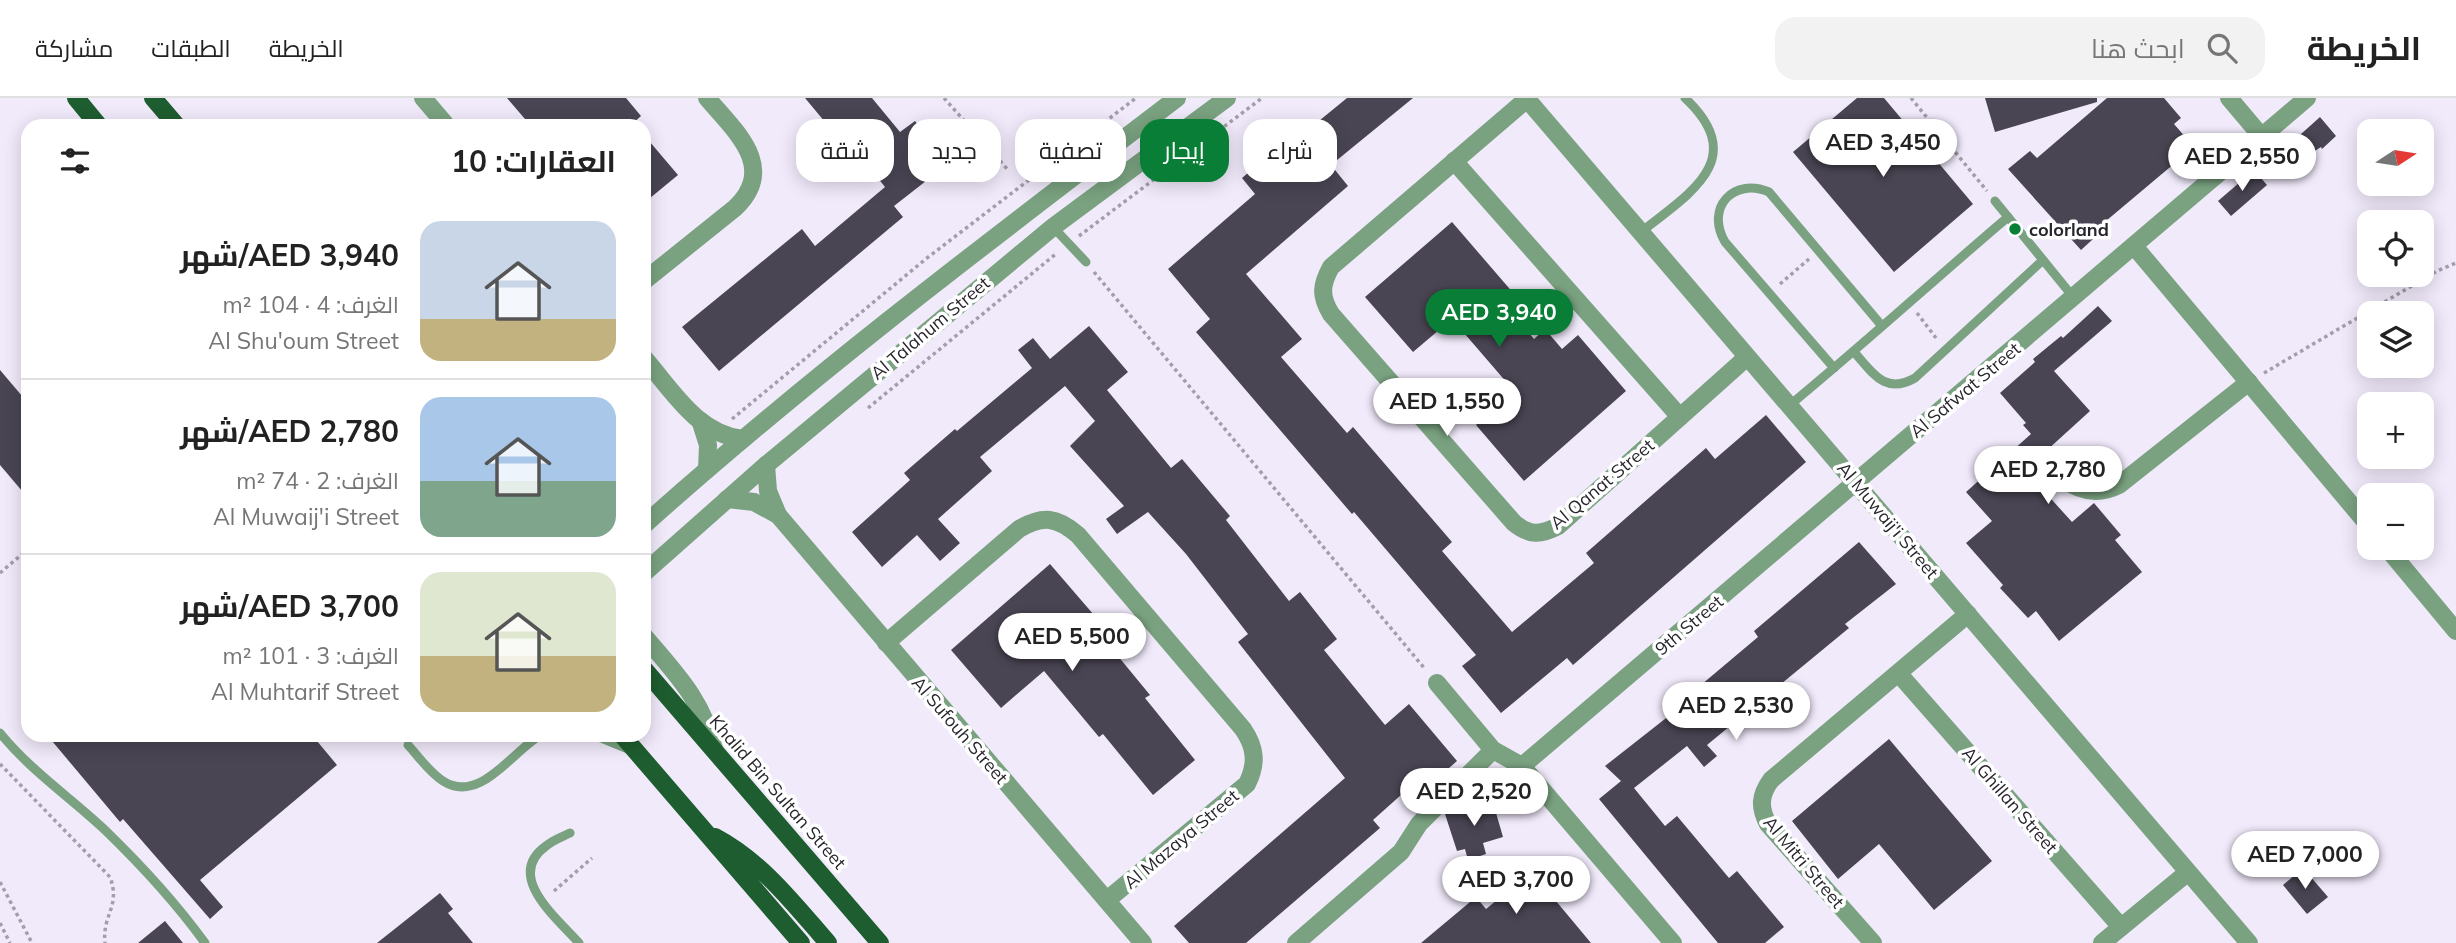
<!DOCTYPE html>
<html lang="ar">
<head>
<meta charset="utf-8">
<style>
  :root { --surface:#fff; --page:#f2f2f2; --text:#222; --muted:#767676; --line:#e0e0e0; --accent:#087e36 }
  body { margin:0; font-family:Mulish,Cairo,sans-serif; background:var(--page); color:var(--text); direction:rtl; height:100vh; display:flex; flex-direction:column; font-size:26px; white-space:nowrap }
  * { box-sizing:border-box; margin:0 }
  p { font-size:23px; color:var(--muted) }
  .icon { flex:none; width:38px; height:38px; fill:none; stroke:currentColor; stroke-width:2; stroke-linecap:round; stroke-linejoin:round }
  .map { position:relative; flex:1; overflow:hidden; direction:ltr }
  .panel { position:absolute; left:21px; top:21px; width:630px; height:623px; display:flex; flex-direction:column; background:var(--surface); border-radius:21px; box-shadow:0 4px 18px #0003; direction:rtl }
  .panel>* { flex:none }
  .hud { position:absolute; left:672px; top:21px; width:665px; height:63px; direction:rtl; display:flex; gap:14px }
  .needle { width:46px; rotate:78deg }
  .buttons { position:absolute; left:2357px; top:21px; display:grid; gap:14px }
  .buttons a { display:grid; place-items:center; width:77px; height:77px; border-radius:14px; background:var(--surface); box-shadow:0 4px 18px #0003; font-size:35px }
  .price { position:absolute; translate:-50% -60px; padding:0 16px; border-radius:24px; background:#fff; color:#222; font-size:23px; line-height:46px; filter:drop-shadow(0 2px 4px #0008) }
  .price::after { content:''; position:absolute; left:50%; top:42px; width:21px; height:16px; margin-left:-10px; background:inherit; clip-path:polygon(0 0,100% 0,50% 100%) }
  .price.selected { background:var(--accent); color:#fff }
  ul { padding:0; list-style:none }
  li { display:flex; align-items:center; gap:21px; height:175px; padding:0 35px }
  li+li { border-top:2px solid var(--line) }
  li span { display:grid; place-items:center; flex:none; width:196px; height:140px; border-radius:21px; color:#555 }
  li>.icon { margin-inline-start:auto }
  span .icon { width:84px; height:84px; fill:#fffc; stroke-width:1 }
  li b { font-size:30px }
  h2 { display:flex; justify-content:space-between; align-items:center; height:84px; padding:0 35px; font-size:30px }
  .pill { padding:0 24px; border-radius:21px; background:var(--surface); box-shadow:0 4px 18px #0003; font-size:24px; line-height:63px }
  .pill.selected { background:var(--accent); color:#fff }
  header { display:flex; align-items:center; gap:42px; box-sizing:border-box; height:98px; padding:0 35px; background:var(--surface); border-bottom:2px solid var(--line) }
  header strong { font-size:33px }
  nav { display:flex; gap:38px; margin-inline-start:auto; font-size:24px }
  .search { width:490px; height:63px; background:var(--page); display:flex; align-items:center; gap:18px; box-sizing:border-box; padding:0 24px; border-radius:21px; color:var(--muted); font-size:26px }
  .map>svg:first-child { display:block }
</style>
</head>
<body>
<header>
<strong>الخريطة</strong>
<div class="search"><svg class="icon" aria-label="search" viewBox="0 0 24 24"><circle cx="10" cy="10" r="6"/><path d="M15 15l6 6"/></svg>ابحث هنا</div>
<nav><a>الخريطة</a><a>الطبقات</a><a>مشاركة</a></nav>
</header>
<div class="map">
<svg width="2456" height="845" viewBox="0 0 2456 845">
  <rect width="100%" height="100%" fill="#f1eafb"/>
  <g fill="#4a4553">
    <path d="M 507,0 L 626,0 L 641,18 L 630,28 L 531,28 Z"/>
    <path d="M 805,0 L 872,0 L 900,34 L 915,23 L 949,65 L 894,108 L 903,119 L 719,273 L 682,229 L 802,131 L 815,148 L 885,89 L 854,50 L 850,54 Z"/>
    <path d="M 1347,0 L 1413,0 L 1331,67 L 1348,88 L 1246,176 L 1302,241 L 1281,259 L 1347,335 L 1353,329 L 1452,444 L 1442,453 L 1512,534 L 1594,465 L 1586,455 L 1706,350 L 1715,361 L 1766,317 L 1806,364 L 1573,567 L 1567,560 L 1501,615 L 1462,568 L 1476,557 L 1354,414 L 1352,416 L 1196,234 L 1210,221 L 1168,171 L 1255,96 L 1242,80 L 1299,31 L 1303,36 Z"/>
    <path d="M 1857,0 L 1884,0 L 1973,106 L 1894,174 L 1793,54 Z"/>
    <path d="M 1985,0 L 2097,0 L 2097,4 L 1995,34 Z"/>
    <path d="M 2107,0 L 2164,0 L 2181,20 L 2174,26 L 2194,49 L 2100,128 L 2103,132 L 2081,152 L 2008,71 L 2030,53 L 2037,60 Z"/>
    <path d="M 2320,19 L 2336,38 L 2322,51 L 2321,49 L 2302,61 L 2291,45 Z"/>
    <path d="M 644,37 L 678,77 L 644,105 Z"/>
    <path d="M 2254,72 L 2267,87 L 2231,118 L 2218,103 Z"/>
    <path d="M 1452,124 L 1521,204 L 1510,213 L 1534,241 L 1545,231 L 1562,251 L 1578,237 L 1626,293 L 1524,383 L 1476,327 L 1514,293 L 1452,221 L 1413,254 L 1365,199 Z"/>
    <path d="M 2098,208 L 2112,223 L 2054,273 L 2090,313 L 2025,372 L 2072,424 L 2094,405 L 2121,437 L 2115,442 L 2142,474 L 2059,543 L 2036,513 L 2028,520 L 2000,490 L 2003,487 L 1966,445 L 1992,423 L 1966,394 L 2031,336 L 2023,327 L 2026,325 L 2000,295 L 2035,264 L 2033,261 L 2061,238 L 2063,240 Z"/>
    <path d="M 1089,228 L 1128,274 L 1107,292 L 1171,370 L 1182,361 L 1230,418 L 1226,422 L 1289,503 L 1300,494 L 1337,541 L 1324,552 L 1385,627 L 1409,606 L 1457,663 L 1409,705 L 1401,697 L 1373,722 L 1380,730 L 1246,845 L 1189,845 L 1174,828 L 1345,680 L 1238,544 L 1248,536 L 1186,456 L 1148,414 L 1117,436 L 1106,421 L 1124,408 L 1070,348 L 1095,323 L 1065,288 L 980,359 L 992,373 L 938,421 L 960,445 L 940,463 L 917,437 L 882,469 L 852,434 L 910,382 L 904,375 L 955,331 L 957,333 L 1032,270 L 1018,252 L 1033,240 L 1050,261 Z"/>
    <path d="M 0,272 L 28,305 L 28,400 L 0,367 Z"/>
    <path d="M 1859,444 L 1896,486 L 1845,526 L 1849,530 L 1707,647 L 1717,658 L 1704,669 L 1687,648 L 1634,690 L 1665,728 L 1677,718 L 1729,780 L 1737,773 L 1784,829 L 1765,845 L 1718,845 L 1599,701 L 1621,683 L 1605,668 L 1698,595 L 1695,592 L 1758,539 L 1754,533 Z"/>
    <path d="M 1050,466 L 1100,524 L 1094,529 L 1150,597 L 1145,600 L 1195,662 L 1153,697 L 1103,636 L 1099,639 L 1044,573 L 1001,610 L 951,552 Z"/>
    <path d="M 47,637 L 312,637 L 337,667 L 200,782 L 223,809 L 210,821 L 123,721 L 120,724 Z"/>
    <path d="M 1889,641 L 1992,763 L 1934,812 L 1879,746 L 1838,781 L 1792,723 Z"/>
    <path d="M 1492,701 L 1503,739 L 1483,745 L 1486,756 L 1468,762 L 1465,751 L 1457,753 L 1445,716 Z"/>
    <path d="M 1549,760 L 1568,784 L 1551,797 L 1591,845 L 1421,845 L 1476,799 L 1486,811 Z"/>
    <path d="M 2303,770 L 2328,799 L 2307,816 L 2283,787 Z"/>
    <path d="M 440,795 L 453,811 L 448,815 L 473,845 L 377,845 Z"/>
    <path d="M 165,823 L 183,845 L 138,845 Z"/>
  </g>
  <g fill="none" stroke-linecap="round" stroke-linejoin="round">
    <g stroke="#a39eab" stroke-width="3.5" stroke-dasharray="3.5 3.5" stroke-linecap="butt">
      <path d="M 944,0 L 1009,73"/>
      <path d="M 1911,0 L 1987,93"/>
      <path d="M 1079,138 L 1262,0"/>
      <path d="M 1094,174 L 1425,571"/>
      <path d="M 1780,186 L 1809,161"/>
      <path d="M 1917,215 L 1936,240"/>
      <path d="M 2264,275 L 2437,173 L 2456,165"/>
      <path d="M 868,310 L 1057,155"/>
      <path d="M 732,321 L 927,160 L 1136,0"/>
      <path d="M 0,475 L 28,451"/>
      <path d="M 0,666 L 110,779 C 121,809 102,816 105,845"/>
      <path d="M 0,784 L 32,845"/>
      <path d="M 554,793 L 592,760"/>
      <path d="M 0,825 L 10,845"/>
    </g>
    <g stroke="#7aa280" stroke-width="9">
      <path d="M 1995,103 L 2074,200"/>
      <path d="M 1053,129 L 1086,164"/>
      <path d="M 1641,134 C 1690,95 1750,61 1685,0"/>
      <path d="M 1854,254 C 1873,275 1885,297 1915,280 L 2043,162"/>
      <path d="M 1834,270 L 1725,144 C 1705,110 1733,79 1769,94 L 1882,228"/>
      <path d="M 1790,307 C 1864,246 1935,181 2008,119"/>
      <path d="M 0,635 C 32,674 70,699 106,733 C 141,767 176,805 205,845"/>
      <path d="M 594,637 L 628,651"/>
      <path d="M 408,647 C 419,659 429,674 443,683 C 480,707 513,652 541,637"/>
      <path d="M 570,735 C 562,739 553,742 546,748 C 504,778 557,820 579,845"/>
    </g>
    <g stroke="#7aa280" stroke-width="18">
      <path d="M 423,0 L 447,28"/>
      <path d="M 1526,0 L 2249,845"/>
      <path d="M 2229,0 L 2262,39"/>
      <path d="M 1527,1 L 1331,169 C 1321,187 1320,198 1331,216 L 1514,425 C 1530,438 1541,437 1558,428 L 1746,260"/>
      <path d="M 1454,63 L 1680,319"/>
      <path d="M 2134,148 L 2370,429"/>
      <path d="M 644,183 L 735,110 C 778,69 735,33 707,0"/>
      <path d="M 644,260 C 672,292 697,336 743,341"/>
      <path d="M 701,325 L 708,347 L 707,371"/>
      <path d="M 766,367 L 768,393 L 778,417 L 1143,845"/>
      <path d="M 2062,380 C 2080,394 2099,397 2119,387 L 2249,284"/>
      <path d="M 727,401 L 754,404 L 778,417"/>
      <path d="M 644,427 C 814,275 996,138 1177,0"/>
      <path d="M 2387,450 L 2456,533"/>
      <path d="M 644,475 L 766,367 L 1053,129 L 1227,0"/>
      <path d="M 644,538 C 675,575 703,602 714,651"/>
      <path d="M 886,545 L 1019,431 C 1043,417 1057,419 1078,437 L 1243,631 C 1256,650 1257,666 1247,686 L 1107,802"/>
      <path d="M 1899,576 L 2121,829"/>
      <path d="M 1437,585 L 1493,652 L 1522,668 L 1673,845"/>
      <path d="M 1522,668 L 2307,0"/>
      <path d="M 1296,845 L 1401,754 L 1419,726 L 1493,652"/>
      <path d="M 1873,845 L 1768,726 C 1759,709 1760,697 1771,682 L 1968,516"/>
      <path d="M 2102,845 L 2187,775"/>
    </g>
    <g stroke="#1e5d2f" stroke-width="18">
      <path d="M 76,0 L 99,28"/>
      <path d="M 153,0 L 177,28"/>
      <path d="M 644,571 L 880,845"/>
      <path d="M 622,637 L 801,845"/>
      <path d="M 715,739 C 762,764 794,806 828,845"/>
    </g>
  </g>
  <circle fill="#087e36" stroke="#fff" stroke-width="2.5" cx="2015" cy="131" r="7"/>
  <g text-anchor="middle" dominant-baseline="central" stroke-width="7" stroke-linejoin="round" paint-order="stroke">
    <g font-size="18" font-weight="bold" fill="#28252c" stroke="#fff" text-anchor="start">
      <text x="2029" y="131">colorland</text>
    </g>
    <g font-size="18" fill="#28252c" stroke="#fff">
      <text transform="translate(930 230) rotate(-40)">Al Talahum Street</text>
      <text transform="translate(1965 292) rotate(-40)">Al Safwat Street</text>
      <text transform="translate(1602 386) rotate(-40)">Al Qanat Street</text>
      <text transform="translate(1888 422) rotate(50)">Al Muwaij'i Street</text>
      <text transform="translate(1689 527) rotate(-40)">9th Street</text>
      <text transform="translate(960 632) rotate(49)">Al Sufouh Street</text>
      <text transform="translate(778 694) rotate(49)">Khalid Bin Sultan Street</text>
      <text transform="translate(2010 702) rotate(49)">Al Ghillan Street</text>
      <text transform="translate(1181 741) rotate(-40)">Al Mazaya Street</text>
      <text transform="translate(1804 764) rotate(50)">Al Mitri Street</text>
    </g>
  </g>
</svg>
<div class="buttons">
<a><svg class="needle" viewBox="-14 -14 28 28"><path d="M0-13l5 13h-10z" fill="#e53935"/><path d="M0 13l5-13h-10z" fill="#767676"/></svg></a>
<a><svg class="icon" aria-label="locate" viewBox="0 0 24 24"><circle cx="12" cy="12" r="6"/><path d="M12 2v4M12 18v4M2 12h4M18 12h4"/></svg></a>
<a><svg class="icon" aria-label="layers" viewBox="0 0 24 24"><path d="M12 4l9 5-9 5-9-5zM3 14l9 5 9-5"/></svg></a>
<a>+</a>
<a>−</a>
</div>
<b class="price" style="left:1883px;top:81px">AED 3,450</b>
<b class="price" style="left:2242px;top:95px">AED 2,550</b>
<b class="price selected" style="left:1499px;top:251px">AED 3,940</b>
<b class="price" style="left:1447px;top:340px">AED 1,550</b>
<b class="price" style="left:2048px;top:408px">AED 2,780</b>
<b class="price" style="left:1072px;top:575px">AED 5,500</b>
<b class="price" style="left:1736px;top:644px">AED 2,530</b>
<b class="price" style="left:1474px;top:730px">AED 2,520</b>
<b class="price" style="left:2305px;top:793px">AED 7,000</b>
<b class="price" style="left:1516px;top:818px">AED 3,700</b>
<div class="hud">
<a class="pill">شراء</a>
<a class="pill selected">إيجار</a>
<a class="pill">تصفية</a>
<a class="pill">جديد</a>
<a class="pill">شقة</a>
</div>
<section class="panel">
<h2>العقارات: 10<svg class="icon" aria-label="filters" viewBox="0 0 24 24"><path d="M4 7h16M4 17h16"/><circle cx="9" cy="7" r="2"/><circle cx="15" cy="17" r="2"/></svg></h2>
<ul>
<li><span style="background:linear-gradient(#c9d6e8 70%,#c2b280 0)"><svg class="icon" aria-label="home" viewBox="0 0 24 24"><path d="M3 11l9-7 9 7M6 9v11h12V9"/></svg></span><div><b>AED 3,940/شهر</b><p>الغرف: 4 · 104 m²</p><p>Al Shu'oum Street</p></div></li>
<li><span style="background:linear-gradient(#a9c7e8 60%,#7fa58c 0)"><svg class="icon" aria-label="home" viewBox="0 0 24 24"><path d="M3 11l9-7 9 7M6 9v11h12V9"/></svg></span><div><b>AED 2,780/شهر</b><p>الغرف: 2 · 74 m²</p><p>Al Muwaij'i Street</p></div></li>
<li><span style="background:linear-gradient(#dfe7d0 60%,#c2b280 0)"><svg class="icon" aria-label="home" viewBox="0 0 24 24"><path d="M3 11l9-7 9 7M6 9v11h12V9"/></svg></span><div><b>AED 3,700/شهر</b><p>الغرف: 3 · 101 m²</p><p>Al Muhtarif Street</p></div></li>
</ul>
</section>
</div>
</body>
</html>
